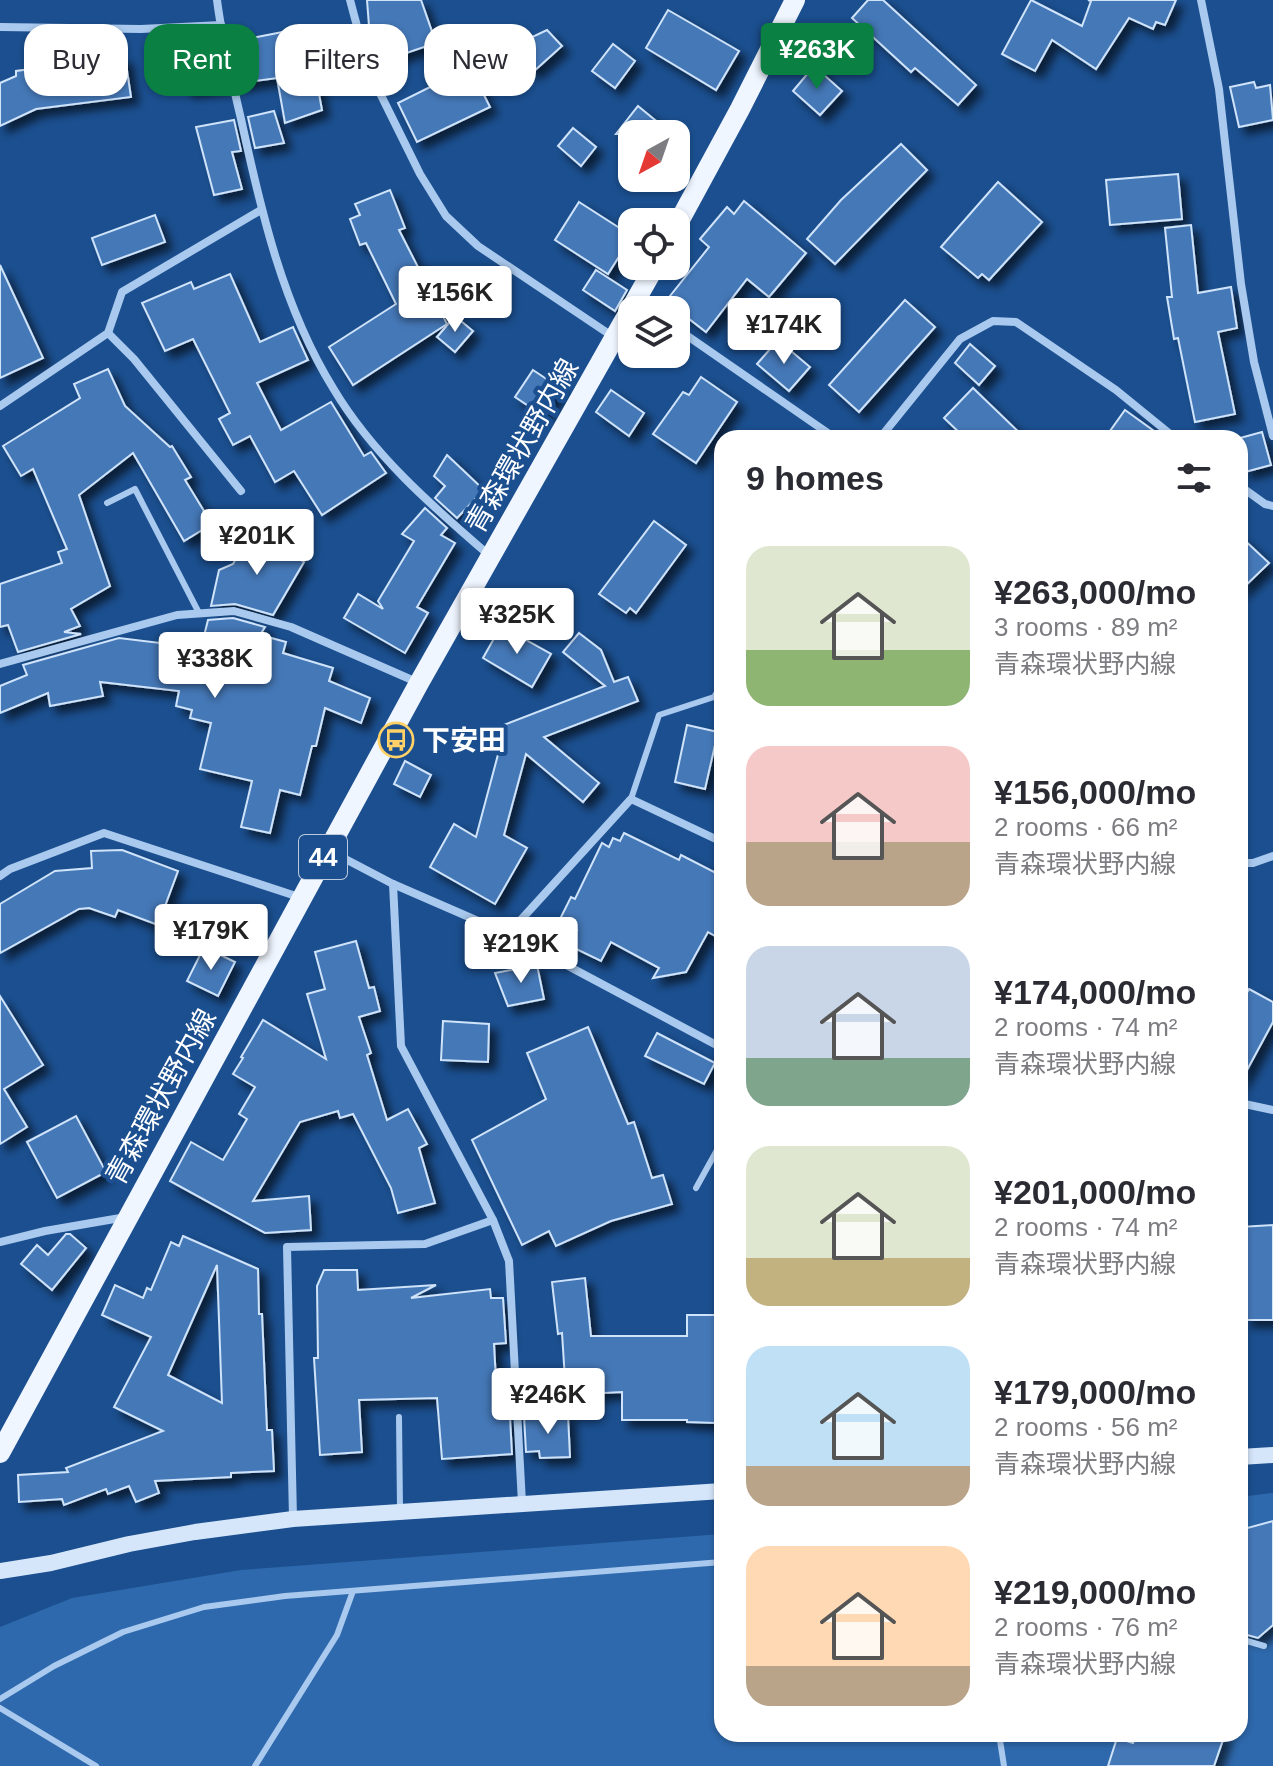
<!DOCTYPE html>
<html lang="en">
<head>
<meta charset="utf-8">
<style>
  :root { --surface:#fff; --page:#f2f2f3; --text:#2b2b33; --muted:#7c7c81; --accent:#0b8043 }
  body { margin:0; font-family:Helvetica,"Noto Sans JP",sans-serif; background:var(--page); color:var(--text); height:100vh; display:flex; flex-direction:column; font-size:30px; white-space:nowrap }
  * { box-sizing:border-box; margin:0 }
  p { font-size:26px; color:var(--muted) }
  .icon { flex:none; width:44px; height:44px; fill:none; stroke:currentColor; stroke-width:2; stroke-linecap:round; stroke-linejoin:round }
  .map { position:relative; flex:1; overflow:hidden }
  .details { position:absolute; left:714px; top:430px; width:534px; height:1312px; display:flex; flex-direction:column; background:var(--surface); border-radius:24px; box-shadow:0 2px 6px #0004 }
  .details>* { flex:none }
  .guide { position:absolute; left:24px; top:24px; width:570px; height:72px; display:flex; gap:16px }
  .needle { width:52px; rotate:220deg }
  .fabs { position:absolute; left:618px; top:120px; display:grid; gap:16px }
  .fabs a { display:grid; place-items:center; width:72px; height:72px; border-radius:16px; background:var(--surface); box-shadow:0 2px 6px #0004; font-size:40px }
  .price { position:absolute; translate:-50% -68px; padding:0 18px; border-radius:8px; background:#fff; color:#222; font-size:26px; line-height:52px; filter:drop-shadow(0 2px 4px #0008) }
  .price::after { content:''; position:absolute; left:50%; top:48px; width:24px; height:18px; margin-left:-12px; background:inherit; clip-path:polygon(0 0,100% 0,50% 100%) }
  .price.active { background:var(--accent); color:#fff }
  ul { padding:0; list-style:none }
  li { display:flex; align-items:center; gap:24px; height:200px; padding:0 32px }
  li span { display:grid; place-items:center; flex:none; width:224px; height:160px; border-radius:24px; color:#555 }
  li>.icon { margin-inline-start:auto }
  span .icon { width:96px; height:96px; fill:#fffc; stroke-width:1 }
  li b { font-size:34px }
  h2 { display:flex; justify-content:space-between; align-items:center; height:96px; padding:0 32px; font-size:34px }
  .chip { padding:0 28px; border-radius:24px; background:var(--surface); box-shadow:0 2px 6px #0004; font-size:28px; line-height:72px }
  .chip.active { background:var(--accent); color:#fff }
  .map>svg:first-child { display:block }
</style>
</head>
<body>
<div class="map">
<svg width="1273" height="1766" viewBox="0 0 1273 1766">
  <defs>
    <filter id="shadow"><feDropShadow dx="7" dy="7" stdDeviation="4" flood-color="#0009"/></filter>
  </defs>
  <rect width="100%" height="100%" fill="#1b4f8f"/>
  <path fill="#2e69ad" d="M 1273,1493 L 1273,1766 L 0,1766 L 0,1627 L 72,1598 L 241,1570 L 722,1534 L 722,1734 L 1240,1734 L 1240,1497 Z"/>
  <g fill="#4478b7" stroke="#cfe3fa" stroke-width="2" fill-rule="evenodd" filter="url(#shadow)">
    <path d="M 367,0 L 421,0 L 436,43 L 377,63 L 365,27 L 369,26 Z"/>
    <path d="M 868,0 L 883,0 L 976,85 L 958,105 L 915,68 L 911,72 L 852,18 Z"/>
    <path d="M 1031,0 L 1082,26 L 1091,1 L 1088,0 L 1176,0 L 1165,25 L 1156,22 L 1153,29 L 1129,18 L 1096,69 L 1052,40 L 1035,71 L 1002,54 Z"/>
    <path d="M 668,10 L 739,51 L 716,90 L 646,48 Z"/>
    <path d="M 293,30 L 301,75 L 315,72 L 322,110 L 285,123 L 277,78 L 240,83 L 231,42 Z"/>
    <path d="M 547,30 L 562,46 L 533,72 L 511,47 Z"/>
    <path d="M 205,38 L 206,46 L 217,44 L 226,85 L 186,90 L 183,66 L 164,67 L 162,42 Z"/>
    <path d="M 613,44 L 635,61 L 615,88 L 592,71 Z"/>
    <path d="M 125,57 L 131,97 L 36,109 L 0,126 L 0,83 L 16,76 L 16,71 Z"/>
    <path d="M 814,66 L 842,91 L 820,115 L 793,91 Z"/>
    <path d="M 470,67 L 490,107 L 417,142 L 398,103 Z"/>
    <path d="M 1254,82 L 1256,88 L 1270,85 L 1273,120 L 1239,127 L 1230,87 Z"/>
    <path d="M 638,106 L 672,134 L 616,134 Z"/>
    <path d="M 274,111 L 284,143 L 255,148 L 248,117 Z"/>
    <path d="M 234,120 L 241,151 L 232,152 L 242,189 L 214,195 L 196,127 Z"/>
    <path d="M 573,128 L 596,147 L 581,166 L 558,146 Z"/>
    <path d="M 901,144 L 927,170 L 835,264 L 807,239 L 841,200 Z"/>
    <path d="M 1178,174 L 1182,219 L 1110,225 L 1106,180 Z"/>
    <path d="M 998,182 L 1042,222 L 989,280 L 982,274 L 978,278 L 941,247 Z"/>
    <path d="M 390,190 L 405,228 L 399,230 L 447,324 L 353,385 L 329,347 L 396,304 L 366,243 L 360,245 L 350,219 L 360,215 L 355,204 Z"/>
    <path d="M 744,201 L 806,253 L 769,297 L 747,279 L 706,332 L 666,301 L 709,247 L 700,239 L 727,207 L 734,214 Z"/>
    <path d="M 579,202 L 632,236 L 608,274 L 555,240 Z"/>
    <path d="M 155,215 L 165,242 L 102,265 L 92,238 Z"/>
    <path d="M 1191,225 L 1198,293 L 1231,287 L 1237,328 L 1218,332 L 1235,414 L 1195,422 L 1178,338 L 1174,339 L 1167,297 L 1172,297 L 1165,228 Z"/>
    <path d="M 0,265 L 43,358 L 0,378 Z"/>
    <path d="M 596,270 L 627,290 L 615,311 L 583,290 Z"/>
    <path d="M 230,274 L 260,342 L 293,327 L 308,360 L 257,383 L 281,430 L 331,402 L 364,456 L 371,452 L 386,473 L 322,515 L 294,471 L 275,482 L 250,436 L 233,445 L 219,419 L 230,413 L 193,339 L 165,351 L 142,303 L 191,282 L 194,289 Z"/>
    <path d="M 905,300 L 935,327 L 859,412 L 829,385 Z"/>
    <path d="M 455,316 L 473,331 L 455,352 L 437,337 Z"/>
    <path d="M 778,340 L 810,367 L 789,391 L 757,364 Z"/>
    <path d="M 970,344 L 995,366 L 979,385 L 955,363 Z"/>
    <path d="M 108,369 L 125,406 L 170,447 L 172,446 L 191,477 L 185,480 L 212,524 L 184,541 L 133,453 L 79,495 L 110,586 L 71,609 L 80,626 L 64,632 L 81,634 L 18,652 L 8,625 L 0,627 L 0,584 L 62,563 L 58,552 L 67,549 L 33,469 L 21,476 L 3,446 L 80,398 L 74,384 Z"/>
    <path d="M 533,370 L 560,388 L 542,415 L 515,397 Z"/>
    <path d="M 701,377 L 737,402 L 696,463 L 653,434 L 683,392 L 689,395 Z"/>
    <path d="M 973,388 L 1025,438 L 965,438 L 944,418 Z"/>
    <path d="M 611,390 L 644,413 L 629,436 L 596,412 Z"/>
    <path d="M 1125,410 L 1161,436 L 1164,438 L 1105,438 Z"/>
    <path d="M 1262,432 L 1271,465 L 1245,472 L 1240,452 L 1240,438 Z"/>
    <path d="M 447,455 L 484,490 L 457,518 L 435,498 L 445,486 L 434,476 Z"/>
    <path d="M 425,508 L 447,528 L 441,535 L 455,543 L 417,607 L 428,613 L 405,653 L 344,618 L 358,594 L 383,609 L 378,601 L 414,541 L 402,534 Z"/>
    <path d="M 654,521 L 686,545 L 636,613 L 630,608 L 626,613 L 599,594 Z"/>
    <path d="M 252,531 L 304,562 L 273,615 L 235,604 L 211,606 L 219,570 L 233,564 Z"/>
    <path d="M 1240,536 L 1269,563 L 1240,591 Z"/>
    <path d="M 233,618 L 265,627 L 260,635 L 286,642 L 283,653 L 333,668 L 329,681 L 370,698 L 361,723 L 325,708 L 316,746 L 312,746 L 300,795 L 280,790 L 270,833 L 241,827 L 252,781 L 200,769 L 211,723 L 190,718 L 192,710 L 176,706 L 179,691 L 100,682 L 103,696 L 50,706 L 48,693 L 0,713 L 0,686 L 27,675 L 23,665 L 119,638 L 201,648 L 208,620 Z"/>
    <path d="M 501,626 L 551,654 L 532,687 L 483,658 Z"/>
    <path d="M 579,633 L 601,650 L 614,682 L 628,677 L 638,701 L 544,737 L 599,783 L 583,802 L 526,754 L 504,835 L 527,848 L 495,904 L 430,867 L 454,824 L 476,837 L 500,747 L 495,745 L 501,726 L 605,686 L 563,652 Z"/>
    <path d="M 687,725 L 718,732 L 705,789 L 675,782 Z"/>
    <path d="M 405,761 L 431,775 L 420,797 L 394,784 Z"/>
    <path d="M 624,833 L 679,860 L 681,855 L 722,876 L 722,940 L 708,932 L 686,972 L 653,978 L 659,968 L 611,942 L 601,961 L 570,946 L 577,930 L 559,921 L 571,897 L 575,899 L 602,843 L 609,847 L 613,838 L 620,841 Z"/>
    <path d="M 122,850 L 178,871 L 158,925 L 118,910 L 115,917 L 89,908 L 79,909 L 0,953 L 0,904 L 55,871 L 92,868 L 91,851 Z"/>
    <path d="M 356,941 L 369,988 L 374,987 L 380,1011 L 359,1017 L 371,1053 L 367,1055 L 387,1120 L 408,1109 L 427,1144 L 419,1148 L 435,1203 L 398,1213 L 391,1188 L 353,1114 L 340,1118 L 338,1111 L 300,1122 L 253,1201 L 309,1196 L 311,1230 L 265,1233 L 170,1181 L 191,1142 L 223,1160 L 247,1119 L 239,1114 L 255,1087 L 233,1074 L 243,1058 L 241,1057 L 263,1020 L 326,1059 L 307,994 L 325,989 L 315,952 Z"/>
    <path d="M 204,947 L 235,962 L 218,996 L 187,981 Z"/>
    <path d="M 537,965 L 544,999 L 508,1006 L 495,973 Z"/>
    <path d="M 1249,989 L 1273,1002 L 1273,1022 L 1240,1083 L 1240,1005 Z"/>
    <path d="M 0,996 L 43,1065 L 4,1089 L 27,1127 L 0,1144 Z"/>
    <path d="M 443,1021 L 489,1024 L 488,1062 L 441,1060 Z"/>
    <path d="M 588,1027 L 628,1124 L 634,1122 L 652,1178 L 663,1175 L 672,1204 L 611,1221 L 556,1246 L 549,1231 L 522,1245 L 472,1140 L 546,1099 L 527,1053 Z"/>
    <path d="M 657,1033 L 715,1063 L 704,1084 L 645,1056 Z"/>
    <path d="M 76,1116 L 106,1172 L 57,1198 L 27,1142 Z"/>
    <path d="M 1273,1225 L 1273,1320 L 1245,1320 L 1244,1267 L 1240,1267 L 1240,1227 Z"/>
    <path d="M 66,1234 L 70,1234 L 86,1248 L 52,1290 L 21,1264 L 37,1245 L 48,1255 Z"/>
    <path d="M 183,1236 L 258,1269 L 259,1314 L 262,1314 L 267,1430 L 272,1430 L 274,1471 L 231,1473 L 231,1477 L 155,1481 L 159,1493 L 136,1502 L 129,1486 L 108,1494 L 106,1489 L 64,1505 L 62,1499 L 19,1502 L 18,1475 L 68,1472 L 66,1468 L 163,1431 L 114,1407 L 151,1337 L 102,1315 L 115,1285 L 143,1298 L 147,1288 L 151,1290 L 171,1242 L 179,1246 ZM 217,1265 L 222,1403 L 168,1375 Z"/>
    <path d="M 324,1270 L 357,1270 L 358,1290 L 436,1285 L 411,1298 L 490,1289 L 491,1298 L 503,1298 L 506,1343 L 494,1344 L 498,1417 L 510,1417 L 512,1454 L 442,1459 L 437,1398 L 359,1400 L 362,1452 L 320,1455 L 314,1358 L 318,1358 L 317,1286 Z"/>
    <path d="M 585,1278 L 591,1336 L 687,1336 L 687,1315 L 722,1315 L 722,1359 L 717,1359 L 716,1423 L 687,1422 L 687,1420 L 622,1420 L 622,1392 L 566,1395 L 562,1333 L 558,1334 L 552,1282 Z"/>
    <path d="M 568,1415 L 570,1457 L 540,1458 L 539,1451 L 526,1452 L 524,1416 Z"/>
    <path d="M 1273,1521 L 1273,1625 L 1258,1638 L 1240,1633 L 1240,1530 Z"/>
    <path d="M 1137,1734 L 1225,1734 L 1214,1766 L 1108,1766 L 1117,1738 L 1133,1743 Z"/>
  </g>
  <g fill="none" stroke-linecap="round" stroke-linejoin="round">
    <g stroke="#a9c9ee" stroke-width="6">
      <path d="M 107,503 L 135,489 L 199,613"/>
      <path d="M 631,799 L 659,715 L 714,697 L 722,684"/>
      <path d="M 696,1188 L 722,1141"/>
      <path d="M 399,1417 L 400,1509"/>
      <path d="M 1240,1639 L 1264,1646"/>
      <path d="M 0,1699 L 54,1666 L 123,1632 L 204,1607 L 285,1596 L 722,1562"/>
      <path d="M 0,1708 L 96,1766"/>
      <path d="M 999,1734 L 1004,1766"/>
      <path d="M 255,1766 L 337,1635 L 353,1591"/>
    </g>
    <g stroke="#a9c9ee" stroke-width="8">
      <path d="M 217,0 C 222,40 232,80 241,119 C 261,211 283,307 333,388 C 372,454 433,507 490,556"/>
      <path d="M 350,0 L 369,71 L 420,174 L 446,216 L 478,246 L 615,338"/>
      <path d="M 1201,0 L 1219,89 L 1241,284 L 1254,362 L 1273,436"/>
      <path d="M 0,27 L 141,29 L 221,25"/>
      <path d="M 637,301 L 650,310"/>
      <path d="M 676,328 L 835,438"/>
      <path d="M 108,333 L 134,359 L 241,491"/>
      <path d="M 0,406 L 108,333 L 122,292 L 261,210"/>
      <path d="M 880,438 L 960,339 L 993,321 L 1016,322 L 1116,390 L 1175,438"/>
      <path d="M 1240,486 L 1265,504 L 1273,506"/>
      <path d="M 0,664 L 177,615 L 234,611 L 291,627 L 419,683"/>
      <path d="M 330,851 L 393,884 L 508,934 L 722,1048"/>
      <path d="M 1240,863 L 1253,863 L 1273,856"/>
      <path d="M 0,876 L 10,869 L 104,833 L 302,898"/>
      <path d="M 393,884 L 401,1046 L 493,1220 L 509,1261 L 522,1503"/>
      <path d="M 508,934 L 631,799 L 722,842"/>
      <path d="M 1240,1103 L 1273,1110"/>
      <path d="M 0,1242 L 45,1231 L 126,1217"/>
      <path d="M 293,1518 L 287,1247 L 425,1244 L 493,1220"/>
    </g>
    <g stroke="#d6e6fa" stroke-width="16">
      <path d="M 1240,1457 L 1273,1455"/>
      <path d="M 0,1571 L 51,1563 L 129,1544 L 195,1532 L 293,1519 L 722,1491"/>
    </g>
    <g stroke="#f0f6ff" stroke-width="20">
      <path d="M 676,227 L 740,109 L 795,0"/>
      <path d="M 0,1453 L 419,683 L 655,266"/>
    </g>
  </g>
  <defs>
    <g id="bus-ring" transform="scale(1.8)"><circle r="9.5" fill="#1b4f8f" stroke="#ffd166" stroke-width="1.5"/><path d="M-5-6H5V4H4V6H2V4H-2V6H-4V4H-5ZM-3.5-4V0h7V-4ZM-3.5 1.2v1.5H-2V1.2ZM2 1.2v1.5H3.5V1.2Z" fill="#ffd166"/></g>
  </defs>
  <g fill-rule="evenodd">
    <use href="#bus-ring" x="396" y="740"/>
  </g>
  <g text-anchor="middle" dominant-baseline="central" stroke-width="8" stroke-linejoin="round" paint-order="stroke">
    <rect fill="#1b4f8f" stroke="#bbcadd" stroke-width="2" x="299" y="835" width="48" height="44" rx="6"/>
    <g font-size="26" font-weight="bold" fill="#fff">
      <text x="323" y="857">44</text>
    </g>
    <g font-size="28" fill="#fff" stroke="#1b4f8f">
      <text transform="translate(522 446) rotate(-60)">青森環状野内線</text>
      <text transform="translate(161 1097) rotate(-61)">青森環状野内線</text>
    </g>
    <g font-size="28" font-weight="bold" fill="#fff" stroke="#1b4f8f" text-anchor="start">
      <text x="422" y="740">下安田</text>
    </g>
  </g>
</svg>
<div class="fabs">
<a><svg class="needle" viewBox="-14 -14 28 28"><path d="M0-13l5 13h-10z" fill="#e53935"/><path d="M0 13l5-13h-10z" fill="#7c7c81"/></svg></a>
<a><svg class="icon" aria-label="locate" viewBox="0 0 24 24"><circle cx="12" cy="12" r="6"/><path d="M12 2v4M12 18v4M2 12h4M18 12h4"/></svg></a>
<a><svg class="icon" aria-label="layers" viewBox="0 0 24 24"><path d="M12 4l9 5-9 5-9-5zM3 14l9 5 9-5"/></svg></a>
</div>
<b class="price active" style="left:817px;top:91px">¥263K</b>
<b class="price" style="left:455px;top:334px">¥156K</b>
<b class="price" style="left:784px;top:366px">¥174K</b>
<b class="price" style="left:257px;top:577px">¥201K</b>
<b class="price" style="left:517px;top:656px">¥325K</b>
<b class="price" style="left:215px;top:700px">¥338K</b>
<b class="price" style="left:211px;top:972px">¥179K</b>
<b class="price" style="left:521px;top:985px">¥219K</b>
<b class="price" style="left:548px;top:1436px">¥246K</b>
<div class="guide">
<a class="chip">Buy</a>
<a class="chip active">Rent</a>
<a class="chip">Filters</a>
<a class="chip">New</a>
</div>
<section class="details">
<h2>9 homes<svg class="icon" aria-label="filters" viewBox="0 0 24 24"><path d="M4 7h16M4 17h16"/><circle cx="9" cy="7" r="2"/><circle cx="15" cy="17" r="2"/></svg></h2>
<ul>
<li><span style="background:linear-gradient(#dfe7d0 65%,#8fb573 0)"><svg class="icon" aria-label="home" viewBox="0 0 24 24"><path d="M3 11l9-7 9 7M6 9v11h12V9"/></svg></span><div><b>¥263,000/mo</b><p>3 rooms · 89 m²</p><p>青森環状野内線</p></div></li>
<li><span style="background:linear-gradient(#f6c9c9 60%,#b9a48a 0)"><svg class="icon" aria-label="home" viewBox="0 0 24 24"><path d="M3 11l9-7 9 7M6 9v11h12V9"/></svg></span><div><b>¥156,000/mo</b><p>2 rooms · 66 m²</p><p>青森環状野内線</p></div></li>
<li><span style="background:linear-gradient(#c9d6e8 70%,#7fa58c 0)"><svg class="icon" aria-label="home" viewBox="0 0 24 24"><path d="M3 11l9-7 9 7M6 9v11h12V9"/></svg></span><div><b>¥174,000/mo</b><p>2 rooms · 74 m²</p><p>青森環状野内線</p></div></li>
<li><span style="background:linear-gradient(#dfe7d0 70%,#c2b280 0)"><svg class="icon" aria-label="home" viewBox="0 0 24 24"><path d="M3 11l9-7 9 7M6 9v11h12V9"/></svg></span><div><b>¥201,000/mo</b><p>2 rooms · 74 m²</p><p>青森環状野内線</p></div></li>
<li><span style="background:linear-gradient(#bfe0f5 75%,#b9a48a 0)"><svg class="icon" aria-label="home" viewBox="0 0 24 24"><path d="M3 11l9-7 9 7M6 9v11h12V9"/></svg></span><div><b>¥179,000/mo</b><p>2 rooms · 56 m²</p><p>青森環状野内線</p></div></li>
<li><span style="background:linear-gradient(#ffd9b3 75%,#b9a48a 0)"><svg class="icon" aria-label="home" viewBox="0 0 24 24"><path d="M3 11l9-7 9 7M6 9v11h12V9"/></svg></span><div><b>¥219,000/mo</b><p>2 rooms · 76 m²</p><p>青森環状野内線</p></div></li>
</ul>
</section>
</div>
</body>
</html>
